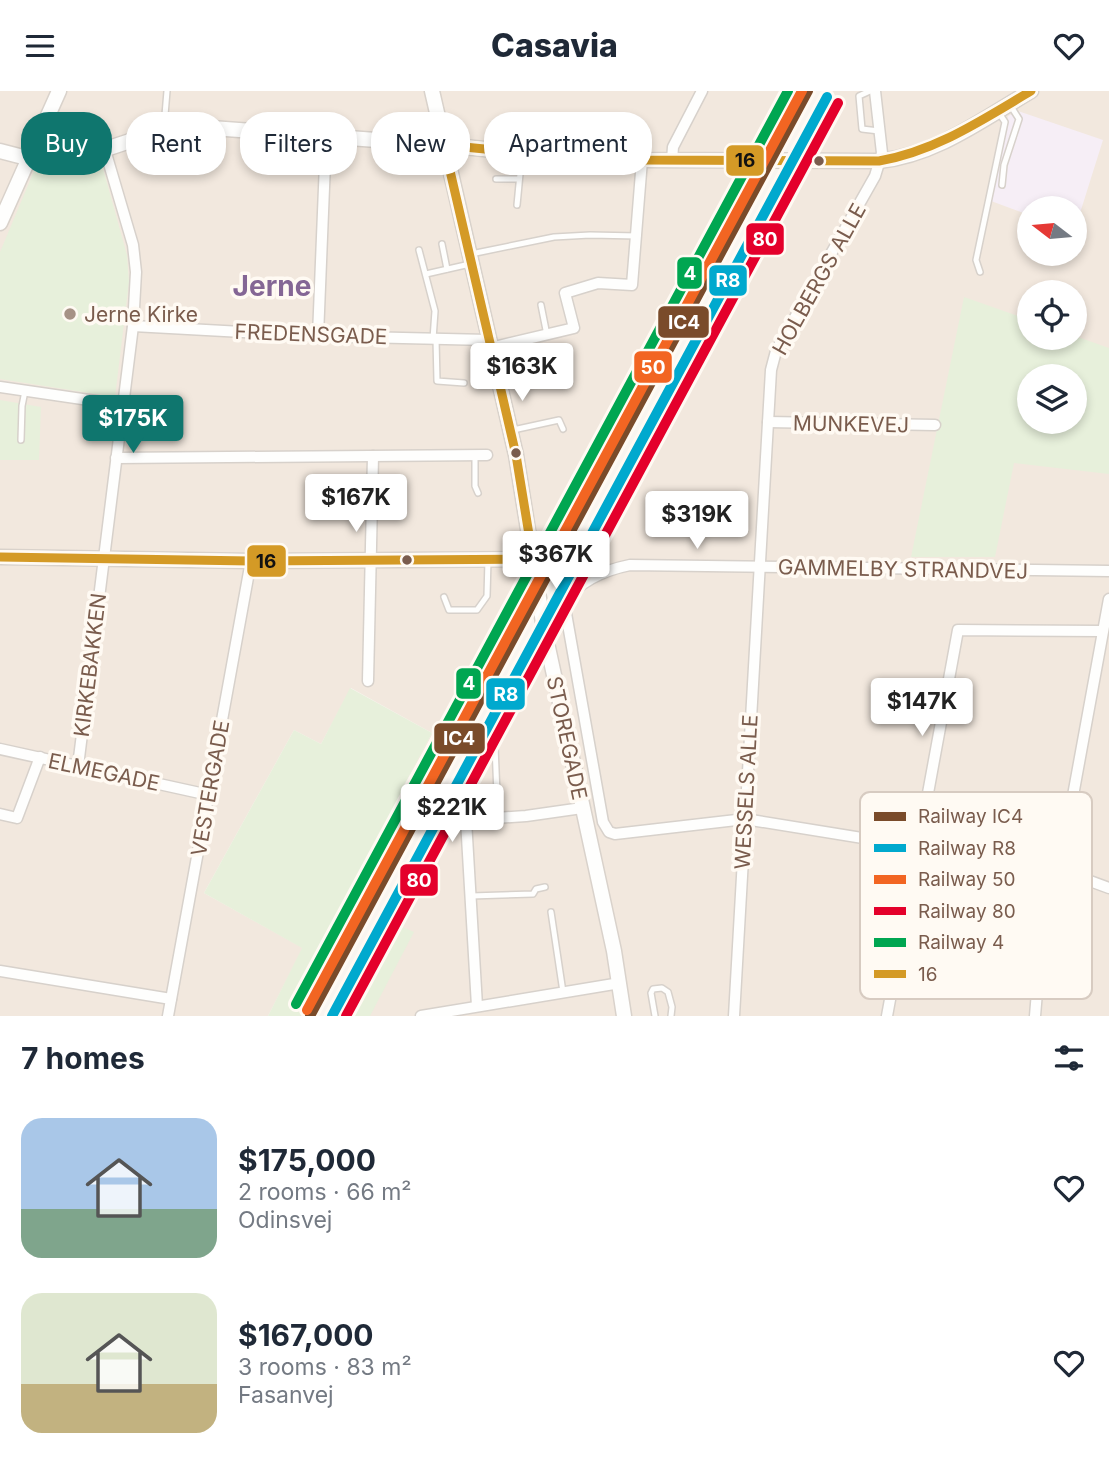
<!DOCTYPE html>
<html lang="en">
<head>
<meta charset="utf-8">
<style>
  :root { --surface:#fff; --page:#f6f6f7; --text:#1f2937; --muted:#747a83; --accent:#0f766e }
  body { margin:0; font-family:Inter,sans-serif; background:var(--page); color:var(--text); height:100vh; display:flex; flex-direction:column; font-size:26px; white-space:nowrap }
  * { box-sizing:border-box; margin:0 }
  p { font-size:23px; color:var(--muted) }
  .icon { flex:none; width:38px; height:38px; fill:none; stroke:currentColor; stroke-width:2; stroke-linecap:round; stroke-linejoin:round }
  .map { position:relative; height:925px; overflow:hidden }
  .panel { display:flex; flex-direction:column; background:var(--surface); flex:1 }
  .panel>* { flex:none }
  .hud { position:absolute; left:21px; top:21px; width:700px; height:63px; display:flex; gap:14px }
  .needle { width:46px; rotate:286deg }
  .controls { position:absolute; left:1017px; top:105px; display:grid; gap:14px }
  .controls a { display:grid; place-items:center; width:70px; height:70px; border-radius:50%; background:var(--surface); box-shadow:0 4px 10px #0003; font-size:35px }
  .price { position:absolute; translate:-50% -60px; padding:0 16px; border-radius:7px; background:#fff; color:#222; font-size:23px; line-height:46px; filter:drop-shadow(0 2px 4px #0008) }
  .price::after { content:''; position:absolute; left:50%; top:42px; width:21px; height:16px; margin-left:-10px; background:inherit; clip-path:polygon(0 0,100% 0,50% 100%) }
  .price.current { background:var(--accent); color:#fff }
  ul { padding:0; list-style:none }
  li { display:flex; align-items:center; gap:21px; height:175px; padding:0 21px }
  li span { display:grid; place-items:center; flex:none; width:196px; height:140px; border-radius:21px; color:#555 }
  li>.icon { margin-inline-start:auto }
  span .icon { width:84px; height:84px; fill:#fffc; stroke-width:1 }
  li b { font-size:30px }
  h2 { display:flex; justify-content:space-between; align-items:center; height:84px; padding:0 21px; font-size:30px }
  .chip { padding:0 24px; border-radius:28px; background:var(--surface); box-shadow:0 4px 10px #0003; font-size:24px; line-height:63px }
  .chip.current { background:var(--accent); color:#fff }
  header { display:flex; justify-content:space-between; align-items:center; height:91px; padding:0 21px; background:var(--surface); font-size:32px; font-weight:800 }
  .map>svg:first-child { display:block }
</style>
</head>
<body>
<header><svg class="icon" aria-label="menu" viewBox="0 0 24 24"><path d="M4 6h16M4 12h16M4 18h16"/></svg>Casavia<svg class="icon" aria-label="heart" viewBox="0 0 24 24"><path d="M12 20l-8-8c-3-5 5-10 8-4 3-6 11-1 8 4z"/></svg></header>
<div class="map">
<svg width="1109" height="925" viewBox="0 0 1109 925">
  <rect width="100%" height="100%" fill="#f9f5f0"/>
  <g fill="#f2e8de" fill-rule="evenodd">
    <path d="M 0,0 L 800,0 L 562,438 L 524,495 L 401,698 L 432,642 L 351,597 L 321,653 L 294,639 L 204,802 L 303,857 L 268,925 L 0,925 Z"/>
    <path d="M 828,0 L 1109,0 L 1109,925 L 335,925 L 521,580 ZM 1029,117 L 1074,117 L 1074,163 L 1029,163 ZM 1029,201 L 1074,201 L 1074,247 L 1029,247 ZM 1029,285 L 1074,285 L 1074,331 L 1029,331 Z"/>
  </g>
  <path fill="#f6eef6" d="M 1018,20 L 1103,49 L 1075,138 L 1074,117 L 1029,117 L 1029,124 L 991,110 L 1008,25 Z"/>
  <g fill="#e7f0db" fill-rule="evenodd">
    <path d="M 102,74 L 127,164 L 129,191 L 115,306 L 0,288 L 0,161 L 34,80 L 67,83 Z"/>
    <path d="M 964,206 L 1029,229 L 1029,247 L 1074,247 L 1075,245 L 1109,257 L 1109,383 L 1014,372 L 995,466 L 911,466 ZM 1029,285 L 1074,285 L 1074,331 L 1029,331 Z"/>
    <path d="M 0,309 L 41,316 L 39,369 L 0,369 Z"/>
    <path d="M 350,597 L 432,642 L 402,698 L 419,713 L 304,925 L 268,925 L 302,857 L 204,802 L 294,639 L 321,653 Z"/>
    <path d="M 388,830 L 414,841 L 370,925 L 336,925 Z"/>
  </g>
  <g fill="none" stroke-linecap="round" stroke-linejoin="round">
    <g stroke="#d7d1cb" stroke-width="8">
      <g id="lane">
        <path d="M 870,0 L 859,5 L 862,38 L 879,40"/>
        <path d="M 164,36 L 167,0"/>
        <path d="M 496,88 L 519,88"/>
        <path d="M 1002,94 L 1004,74 L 1019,28 L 1010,14"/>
        <path d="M 517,114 L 522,62"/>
        <path d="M 442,153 L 447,178"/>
        <path d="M 419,159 L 435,220 L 433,248"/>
        <path d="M 471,163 L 554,146 L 590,144 L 638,145"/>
        <path d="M 980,181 L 976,169 L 1005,31 L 999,22"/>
        <path d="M 426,183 L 470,173"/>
        <path d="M 541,214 L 547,244"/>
        <path d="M 436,248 L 437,290 L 464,292"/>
        <path d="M 513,339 L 559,329 L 563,338"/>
        <path d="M 21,349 L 22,315 L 25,300"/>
        <path d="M 475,364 L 475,395 L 478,402"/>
        <path d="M 444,506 L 449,519 L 477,519 L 487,505 L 488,469"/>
        <path d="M 495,655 L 498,727"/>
        <path d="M 471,805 L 533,803 L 536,798 L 545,796"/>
        <path d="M 551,821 L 563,901"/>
        <path d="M 655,925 L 651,902 L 653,898 L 662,897 L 668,901 L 672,916 L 671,925"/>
      </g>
    </g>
    <g stroke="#d7d1cb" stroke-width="13">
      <g id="street">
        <path d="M 672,69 L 673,56 L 702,0"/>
        <path d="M 133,235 L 318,245 L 488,249"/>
        <path d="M 318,245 L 326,47"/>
        <path d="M 490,257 L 574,237 L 565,202 L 598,192 L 632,194 L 642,69"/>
        <path d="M 0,296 L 123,314"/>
        <path d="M 768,331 L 935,334"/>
        <path d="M 116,367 L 487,364"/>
        <path d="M 1109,480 L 630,474 C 605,479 580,490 564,511 L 603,731 L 609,741 L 615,743 L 745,728 L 1060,779 L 1109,797"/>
        <path d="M 368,590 L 373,365"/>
        <path d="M 0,658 L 209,704"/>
        <path d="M 78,675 L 133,235 L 136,181 L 133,154 L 105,59"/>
        <path d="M 0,723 L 17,727 L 40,666"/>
        <path d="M 0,880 L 171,908"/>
        <path d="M 477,915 L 466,729 L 526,725 L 582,717"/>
        <path d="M 168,925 L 251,470"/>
        <path d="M 421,925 L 620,892"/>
        <path d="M 734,925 L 771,279 L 776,260 L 875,85 L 882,62 L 875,0"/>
        <path d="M 887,925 L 958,539 L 1102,540"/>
        <path d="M 1035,925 L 1037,901 L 1109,508"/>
      </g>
    </g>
    <g stroke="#d9d2cb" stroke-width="17">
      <g id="secondary">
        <path d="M 432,0 L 516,364 L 544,538 L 614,860 L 624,925"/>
        <path d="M 0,60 L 50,73 L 70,70 L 163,39 L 185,35 L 444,54 L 564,66 L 642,69 L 879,70 C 936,64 983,28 1031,0"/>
        <path d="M 0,132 L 59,0"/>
        <path d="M 0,466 L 251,470 L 533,468"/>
      </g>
    </g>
    <use href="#lane" stroke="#fefefd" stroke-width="5"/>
    <use href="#street" stroke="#fefefd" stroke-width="10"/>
    <use href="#secondary" stroke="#fefefd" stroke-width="14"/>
    <g stroke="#fffaf3" stroke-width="14">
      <g id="bus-1">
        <path d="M 444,54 L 564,66 L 642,69 L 879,70 C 936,60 982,29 1031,0"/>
        <path d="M 444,54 L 516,364 L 533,468"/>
        <path d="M 0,466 L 251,470 L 533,468"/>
      </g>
    </g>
    <use href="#bus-1" stroke="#d49a26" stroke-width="9"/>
    <g stroke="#fffaf3" stroke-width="16">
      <path id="rail-1" d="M 310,925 L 808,0"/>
    </g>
    <g stroke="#fffaf3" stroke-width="16">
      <path id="rail-2" d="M 332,925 L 827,6"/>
    </g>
    <g stroke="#fffaf3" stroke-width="16">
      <path id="rail-3" d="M 307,919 L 802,0"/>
    </g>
    <g stroke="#fffaf3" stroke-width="16">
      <path id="rail-4" d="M 346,925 L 838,12"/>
    </g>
    <g stroke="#fffaf3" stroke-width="16">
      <path id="rail-5" d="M 296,913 L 788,0"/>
    </g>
    <use href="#rail-1" stroke="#7a4b2a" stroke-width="10"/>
    <use href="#rail-2" stroke="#00a9ce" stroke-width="10"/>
    <use href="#rail-3" stroke="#f26522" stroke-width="10"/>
    <use href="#rail-4" stroke="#e4002b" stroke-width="10"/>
    <use href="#rail-5" stroke="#00a651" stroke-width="10"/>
  </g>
  <g fill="#7a5c4d" stroke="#fffaf3" stroke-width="2.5">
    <circle cx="819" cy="70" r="6"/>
    <circle cx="516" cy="362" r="6"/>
    <circle cx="407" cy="469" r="6"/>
  </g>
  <circle fill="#a69286" stroke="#fffaf3" stroke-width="2.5" cx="70" cy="223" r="7"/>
  <g text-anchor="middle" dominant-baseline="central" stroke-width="7" stroke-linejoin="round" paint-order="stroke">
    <g font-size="21" fill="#7a5c4d" stroke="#fffaf3">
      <text transform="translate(819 188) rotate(-61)">HOLBERGS ALLE</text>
      <text transform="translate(311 243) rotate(2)">FREDENSGADE</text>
      <text transform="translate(851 333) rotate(1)">MUNKEVEJ</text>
      <text transform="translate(903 478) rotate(1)">GAMMELBY STRANDVEJ</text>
      <text transform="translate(90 574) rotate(-83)">KIRKEBAKKEN</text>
      <text transform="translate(567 647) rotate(78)">STOREGADE</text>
      <text transform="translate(104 681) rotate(12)">ELMEGADE</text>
      <text transform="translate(210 697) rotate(-80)">VESTERGADE</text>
      <text transform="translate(746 701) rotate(-87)">WESSELS ALLE</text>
    </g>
    <g font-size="21" fill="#7a5c4d" stroke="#fffaf3" text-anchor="start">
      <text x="84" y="223">Jerne Kirke</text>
    </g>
    <g font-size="28" font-weight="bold" fill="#846695" stroke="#fffaf3">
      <text x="272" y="195">Jerne</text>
    </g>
  </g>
  <rect x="860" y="701" width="232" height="207" rx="10" fill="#fffaf3" stroke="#d7cbc1" stroke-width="2"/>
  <rect x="874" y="721" width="32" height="9" fill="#7a4b2a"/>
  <rect x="874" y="753" width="32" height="8" fill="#00a9ce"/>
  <rect x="874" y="784" width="32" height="9" fill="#f26522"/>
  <rect x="874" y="816" width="32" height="8" fill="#e4002b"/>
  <rect x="874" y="847" width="32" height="9" fill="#00a651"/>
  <rect x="874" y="879" width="32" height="8" fill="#d49a26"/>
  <g font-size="19" fill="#7a5c4d">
    <text x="918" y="732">Railway IC4</text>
    <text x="918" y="764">Railway R8</text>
    <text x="918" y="795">Railway 50</text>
    <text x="918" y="827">Railway 80</text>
    <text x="918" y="858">Railway 4</text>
    <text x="918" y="890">16</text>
  </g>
  <g stroke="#fffaf3" stroke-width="2.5">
    <rect x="725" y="53" width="40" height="33" rx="7" fill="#d49a26"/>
    <rect x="745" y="131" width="40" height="34" rx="7" fill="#e4002b"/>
    <rect x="676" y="165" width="27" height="34" rx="7" fill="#00a651"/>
    <rect x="708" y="173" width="40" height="33" rx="7" fill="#00a9ce"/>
    <rect x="657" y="214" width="53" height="34" rx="7" fill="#7a4b2a"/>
    <rect x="633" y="259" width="40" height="34" rx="7" fill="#f26522"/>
    <rect x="246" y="453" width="41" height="34" rx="7" fill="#d49a26"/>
    <rect x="455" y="576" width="27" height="33" rx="7" fill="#00a651"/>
    <rect x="485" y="586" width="41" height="34" rx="7" fill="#00a9ce"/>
    <rect x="433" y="631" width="53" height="33" rx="7" fill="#7a4b2a"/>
    <rect x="399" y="772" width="40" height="34" rx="7" fill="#e4002b"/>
  </g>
  <g font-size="19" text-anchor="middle" font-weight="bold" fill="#fff">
    <text x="765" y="155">80</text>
    <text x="690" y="189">4</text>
    <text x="728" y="196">R8</text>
    <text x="684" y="238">IC4</text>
    <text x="653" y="283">50</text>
    <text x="469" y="599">4</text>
    <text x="506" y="610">R8</text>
    <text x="459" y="654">IC4</text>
    <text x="419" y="796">80</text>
  </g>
  <g font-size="19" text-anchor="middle" font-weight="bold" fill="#111">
    <text x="745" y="76">16</text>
    <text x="266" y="477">16</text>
  </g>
</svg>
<div class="controls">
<a><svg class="needle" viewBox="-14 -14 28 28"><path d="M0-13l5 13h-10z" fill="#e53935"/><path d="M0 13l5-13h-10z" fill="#747a83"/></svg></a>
<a><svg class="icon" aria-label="locate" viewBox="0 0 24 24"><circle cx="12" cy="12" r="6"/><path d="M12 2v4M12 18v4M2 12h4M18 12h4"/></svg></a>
<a><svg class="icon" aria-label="layers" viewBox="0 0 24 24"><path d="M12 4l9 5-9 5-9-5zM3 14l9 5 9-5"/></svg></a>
</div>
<b class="price" style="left:522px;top:312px">$163K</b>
<b class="price current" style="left:133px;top:364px">$175K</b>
<b class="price" style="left:356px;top:443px">$167K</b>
<b class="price" style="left:697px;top:460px">$319K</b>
<b class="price" style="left:556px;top:500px">$367K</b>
<b class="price" style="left:922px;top:647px">$147K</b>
<b class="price" style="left:452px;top:753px">$221K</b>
<div class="hud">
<a class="chip current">Buy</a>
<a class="chip">Rent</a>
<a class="chip">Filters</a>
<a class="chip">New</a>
<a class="chip">Apartment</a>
</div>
</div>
<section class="panel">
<h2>7 homes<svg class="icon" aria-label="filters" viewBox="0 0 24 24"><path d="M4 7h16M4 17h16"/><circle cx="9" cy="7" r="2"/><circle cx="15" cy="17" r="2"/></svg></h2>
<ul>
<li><span style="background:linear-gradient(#a9c7e8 65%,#7fa58c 0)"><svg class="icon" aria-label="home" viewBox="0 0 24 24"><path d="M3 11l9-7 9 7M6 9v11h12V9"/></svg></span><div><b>$175,000</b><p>2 rooms · 66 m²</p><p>Odinsvej</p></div><svg class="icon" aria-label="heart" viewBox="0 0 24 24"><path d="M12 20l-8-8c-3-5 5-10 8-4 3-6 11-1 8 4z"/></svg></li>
<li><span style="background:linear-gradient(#dfe7d0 65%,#c2b280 0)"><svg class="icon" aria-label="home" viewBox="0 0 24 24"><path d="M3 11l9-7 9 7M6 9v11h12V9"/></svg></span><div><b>$167,000</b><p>3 rooms · 83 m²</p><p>Fasanvej</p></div><svg class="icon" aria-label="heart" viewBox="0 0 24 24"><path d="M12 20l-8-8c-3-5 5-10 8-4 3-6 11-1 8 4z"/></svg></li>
</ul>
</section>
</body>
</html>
